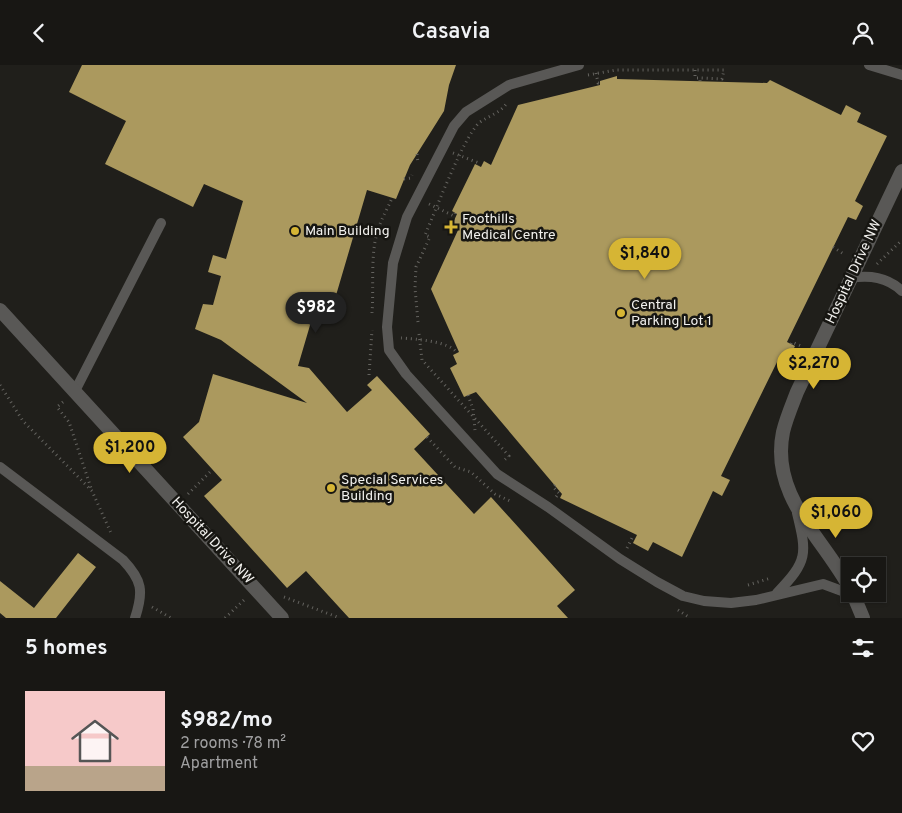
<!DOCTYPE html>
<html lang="en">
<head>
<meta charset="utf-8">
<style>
  :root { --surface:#181714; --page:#21201d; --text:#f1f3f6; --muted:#9f9fa0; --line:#363634; --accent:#d6b534 }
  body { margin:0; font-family:Overpass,sans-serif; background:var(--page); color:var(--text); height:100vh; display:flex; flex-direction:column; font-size:19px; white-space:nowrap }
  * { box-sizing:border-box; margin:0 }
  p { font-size:16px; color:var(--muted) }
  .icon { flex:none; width:28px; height:28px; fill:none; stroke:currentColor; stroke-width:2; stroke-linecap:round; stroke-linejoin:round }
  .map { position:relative; height:553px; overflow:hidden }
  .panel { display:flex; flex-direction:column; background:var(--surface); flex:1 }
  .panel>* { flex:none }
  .tools { position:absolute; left:841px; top:492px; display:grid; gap:10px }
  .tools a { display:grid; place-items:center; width:45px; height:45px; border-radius:0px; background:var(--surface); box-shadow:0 1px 4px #0004,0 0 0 1px var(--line); font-size:25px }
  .price { position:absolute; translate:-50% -42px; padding:0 11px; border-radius:18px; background:var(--accent); color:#111; font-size:16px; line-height:32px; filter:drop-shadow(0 1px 2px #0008) }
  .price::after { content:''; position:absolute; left:50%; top:30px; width:15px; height:11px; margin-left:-8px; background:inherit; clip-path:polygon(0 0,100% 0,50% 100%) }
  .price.active { background:#222; color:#fff }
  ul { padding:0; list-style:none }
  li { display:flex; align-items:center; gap:15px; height:125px; padding:0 25px }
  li+li { border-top:1px solid var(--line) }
  li span { display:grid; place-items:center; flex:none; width:140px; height:100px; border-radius:0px; color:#555 }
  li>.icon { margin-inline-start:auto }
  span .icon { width:60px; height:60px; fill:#fffc; stroke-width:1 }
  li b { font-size:21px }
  h2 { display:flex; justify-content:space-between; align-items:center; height:60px; padding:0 25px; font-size:21px }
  header { display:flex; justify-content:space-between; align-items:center; height:65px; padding:0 25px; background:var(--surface); font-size:22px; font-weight:600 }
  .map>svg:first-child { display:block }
</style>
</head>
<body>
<header><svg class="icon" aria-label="back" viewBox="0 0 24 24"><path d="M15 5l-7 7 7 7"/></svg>Casavia<svg class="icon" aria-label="person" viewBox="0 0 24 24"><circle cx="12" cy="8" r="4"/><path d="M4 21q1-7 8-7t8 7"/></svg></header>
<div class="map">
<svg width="902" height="553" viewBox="0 0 902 553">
  <rect width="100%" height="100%" fill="#201f1b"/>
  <g fill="#ab995e">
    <path d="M 82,0 L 456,0 L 449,20 L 444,46 L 410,100 L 396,134 L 367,125 L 332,244 L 316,240 L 298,301 L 309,303 L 347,347 L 372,325 L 367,320 L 377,311 L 430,369 L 414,384 L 474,449 L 491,432 L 575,525 L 557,541 L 568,553 L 349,553 L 306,506 L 287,523 L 204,431 L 222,415 L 183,372 L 199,357 L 213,309 L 307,338 L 221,275 L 195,264 L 203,239 L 213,240 L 221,211 L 208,207 L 213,190 L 226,194 L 243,136 L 204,119 L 193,142 L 105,99 L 126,56 L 69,27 Z"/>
    <path d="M 617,11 L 617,14 L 767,18 L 770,15 L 841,50 L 846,40 L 861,48 L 857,57 L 887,71 L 855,136 L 863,141 L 856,155 L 848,152 L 787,277 L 795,281 L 788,297 L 779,293 L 721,411 L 730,415 L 722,431 L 713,426 L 682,492 L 653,477 L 648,486 L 633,478 L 637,470 L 560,433 L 562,429 L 476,327 L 464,332 L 450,303 L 457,299 L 453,290 L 459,287 L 431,224 L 459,163 L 452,160 L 457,149 L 452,146 L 475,99 L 481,102 L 484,96 L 491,100 L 518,40 L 600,20 L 600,16 Z"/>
    <path d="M 78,488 L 96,502 L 56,553 L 6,553 L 0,548 L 0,516 L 34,543 Z"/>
  </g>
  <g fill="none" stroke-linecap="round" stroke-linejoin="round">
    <g stroke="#64635f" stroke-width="3" stroke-dasharray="1 4" stroke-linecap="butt">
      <path d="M 695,5 L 695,13 L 700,13"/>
      <path d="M 596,8 L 598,18 L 600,18"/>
      <path d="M 588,10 L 616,5 L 724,5 L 722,14 L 700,13 L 700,16"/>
      <path d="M 453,88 L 479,98 L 478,100"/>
      <path d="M 417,89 L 418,98"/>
      <path d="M 404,114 L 411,113 L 412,110"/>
      <path d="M 429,139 L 454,151 L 455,148"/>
      <path d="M 833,182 L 845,190"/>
      <path d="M 877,199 L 902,175"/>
      <path d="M 372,248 C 374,224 370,187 378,165 C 381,154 388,143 392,133"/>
      <path d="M 418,257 L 415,223 L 416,202 L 430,172 L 425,170 C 435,147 463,73 479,58 C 489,50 498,50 507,38"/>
      <path d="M 419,269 L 422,295 L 509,391 L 502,397"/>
      <path d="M 401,273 C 414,274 450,276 457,288"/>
      <path d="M 791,279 L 792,277 L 803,282"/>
      <path d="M 369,310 L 372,265"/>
      <path d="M 0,320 L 23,356 L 92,426 L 111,468"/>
      <path d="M 468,330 L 473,344 L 475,365"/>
      <path d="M 63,337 L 57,342 L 69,357 L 91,423"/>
      <path d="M 427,372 L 455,402 L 471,407 L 495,429 L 510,436"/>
      <path d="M 555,420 L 553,422 L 559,428 L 556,432"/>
      <path d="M 188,429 L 212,405"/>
      <path d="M 627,483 L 632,473 L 635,474"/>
      <path d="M 748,520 L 771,513"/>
      <path d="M 284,532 L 340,553"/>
      <path d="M 152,542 L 171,553"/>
      <path d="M 678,545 L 690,553"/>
      <path d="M 225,553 L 244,535"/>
    </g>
    <g stroke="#595856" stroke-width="10">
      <path d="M 579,0 L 509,20 L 466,47 L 454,61 L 407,152 L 393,198 L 387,262 L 389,285 L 406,309 L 497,409 L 548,442 L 620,494 L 657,517 L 683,531 L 704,536 L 731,538 L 756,535 L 823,519 L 850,529"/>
      <path d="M 869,0 L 902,10"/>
      <path d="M 850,213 C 870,210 887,212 902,226"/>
      <path d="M 75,326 L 161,158"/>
      <path d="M 0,402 L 123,495 C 142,515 144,526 135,553"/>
      <path d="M 777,528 C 808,496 807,489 797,448"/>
    </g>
    <g stroke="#595856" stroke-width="14">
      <path d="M 0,245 L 282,553"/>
      <path d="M 850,523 C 822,472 770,430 783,367 C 786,354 792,340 797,327 L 902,106"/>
      <path d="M 853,529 L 863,553"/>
    </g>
  </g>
  <g fill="#d6b534" stroke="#171612" stroke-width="2">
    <path d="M448.5 154.5h5v5h5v5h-5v5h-5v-5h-5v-5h5z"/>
    <circle cx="295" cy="166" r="5"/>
    <circle cx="621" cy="248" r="5"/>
    <circle cx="331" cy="423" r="5"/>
  </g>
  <g text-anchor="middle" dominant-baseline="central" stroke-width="5" stroke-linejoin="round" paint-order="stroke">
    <g font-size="14" fill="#f2f1ee" stroke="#171612" text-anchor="start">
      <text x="462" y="154">Foothills<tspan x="462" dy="16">Medical Centre</tspan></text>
      <text x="305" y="166">Main Building</text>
      <text x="631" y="240">Central<tspan x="631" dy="16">Parking Lot 1</tspan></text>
      <text x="341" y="415">Special Services<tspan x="341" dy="16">Building</tspan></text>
    </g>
    <g font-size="14" fill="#f2f1ee" stroke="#171612">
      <text transform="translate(854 207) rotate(-65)">Hospital Drive NW</text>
      <text transform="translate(212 476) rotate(47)">Hospital Drive NW</text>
    </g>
  </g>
</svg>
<div class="tools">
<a><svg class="icon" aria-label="locate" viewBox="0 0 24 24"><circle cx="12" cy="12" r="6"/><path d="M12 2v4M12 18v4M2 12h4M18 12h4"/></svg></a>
</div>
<b class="price" style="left:645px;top:215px">$1,840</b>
<b class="price active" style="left:316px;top:269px">$982</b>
<b class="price" style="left:814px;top:325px">$2,270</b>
<b class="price" style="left:130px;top:409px">$1,200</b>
<b class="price" style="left:836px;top:474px">$1,060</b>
</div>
<section class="panel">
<h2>5 homes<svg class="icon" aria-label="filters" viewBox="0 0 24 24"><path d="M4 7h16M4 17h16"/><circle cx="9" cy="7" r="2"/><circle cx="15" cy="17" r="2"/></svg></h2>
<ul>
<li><span style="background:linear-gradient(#f6c9c9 75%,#b9a48a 0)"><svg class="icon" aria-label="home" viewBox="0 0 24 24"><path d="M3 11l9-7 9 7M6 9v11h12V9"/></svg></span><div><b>$982/mo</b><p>2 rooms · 78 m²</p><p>Apartment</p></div><svg class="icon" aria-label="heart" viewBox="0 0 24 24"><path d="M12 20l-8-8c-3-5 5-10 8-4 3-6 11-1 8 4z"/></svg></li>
</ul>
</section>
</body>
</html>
